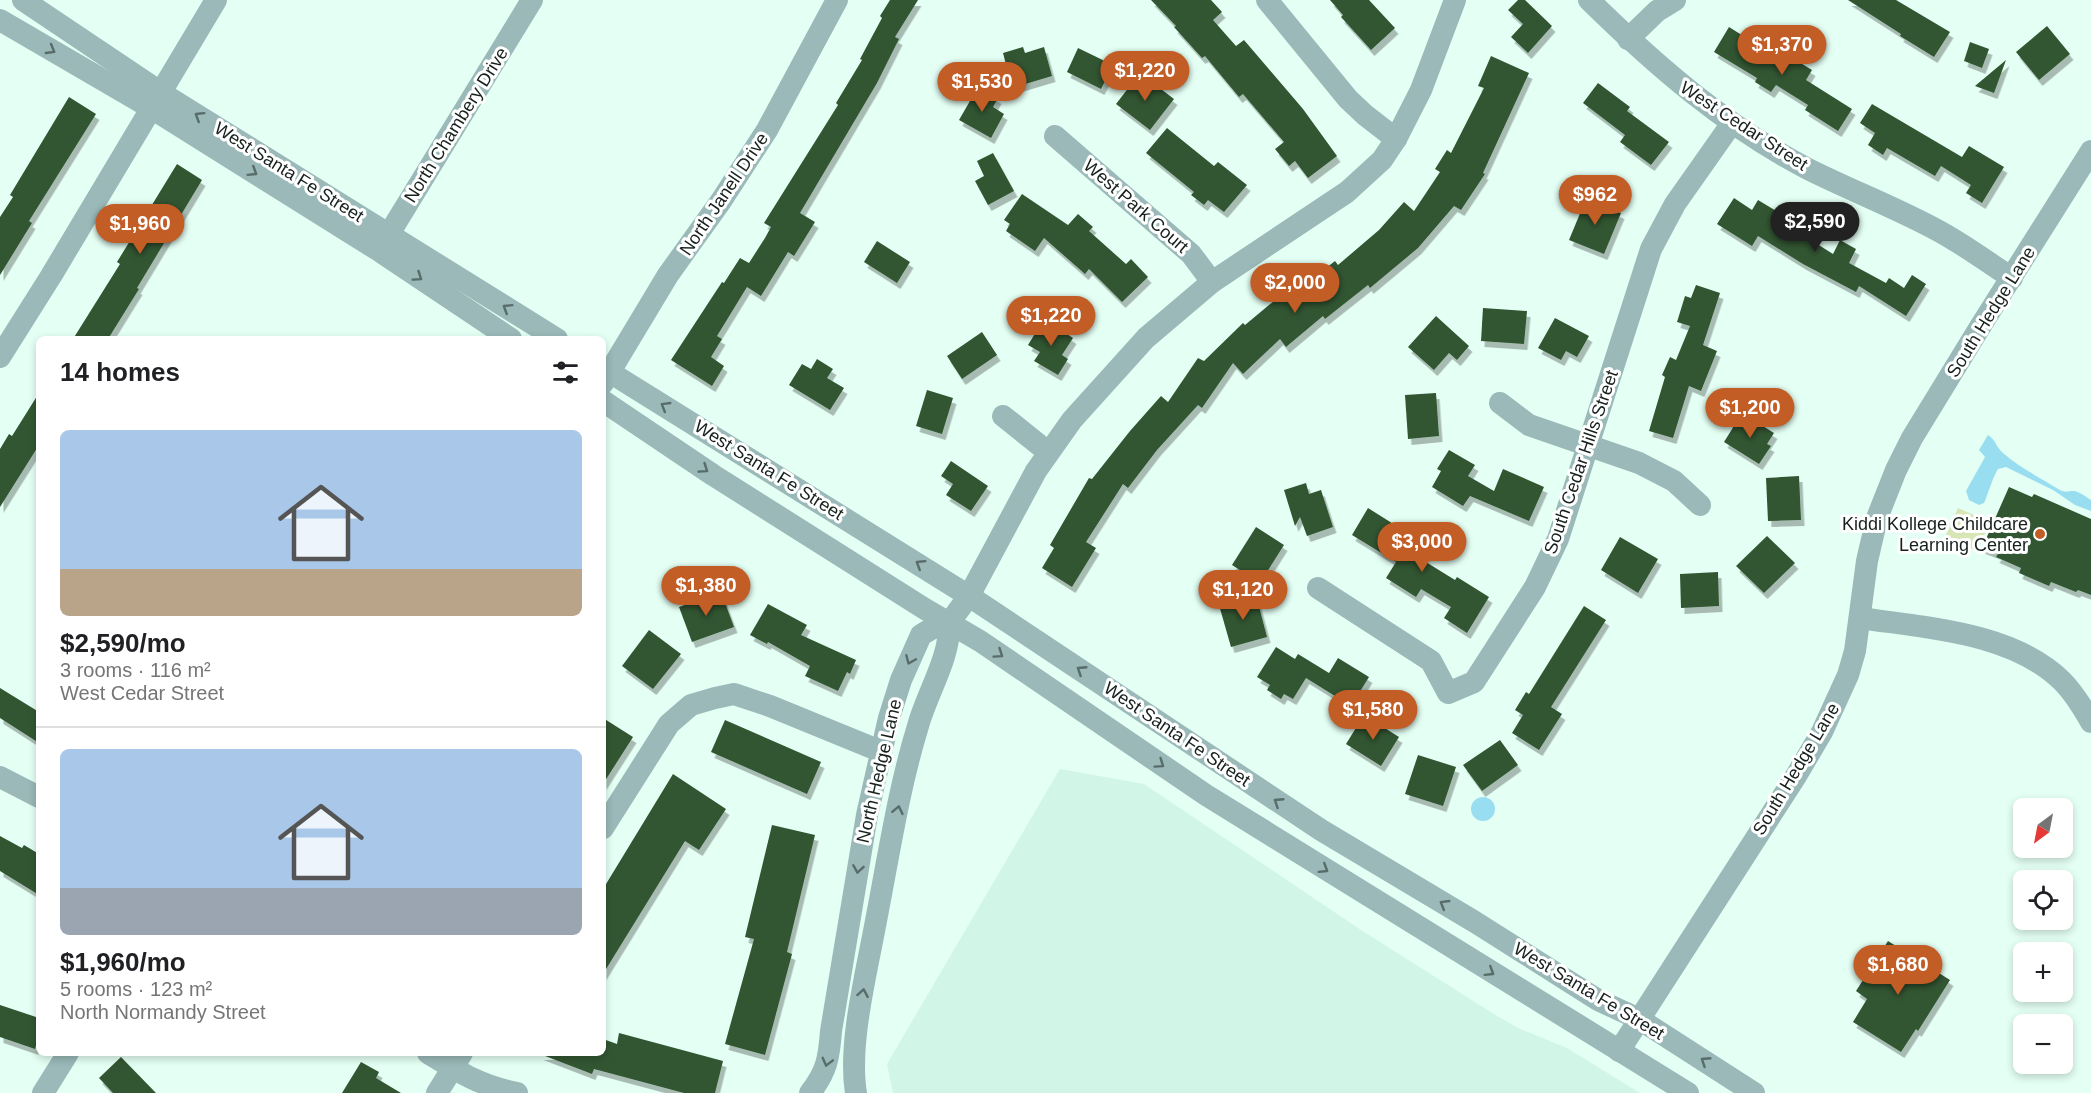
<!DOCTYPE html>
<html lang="en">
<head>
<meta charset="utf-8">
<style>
  :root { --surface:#fff; --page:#f2f2f2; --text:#202124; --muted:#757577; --line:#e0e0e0; --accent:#c15d25 }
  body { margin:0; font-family:Arial,sans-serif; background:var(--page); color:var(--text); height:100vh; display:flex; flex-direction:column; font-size:22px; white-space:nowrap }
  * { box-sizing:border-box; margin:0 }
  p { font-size:20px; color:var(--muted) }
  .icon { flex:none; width:33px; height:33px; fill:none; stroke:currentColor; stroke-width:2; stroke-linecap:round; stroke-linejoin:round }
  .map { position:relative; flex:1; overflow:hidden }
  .side { position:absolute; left:36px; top:336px; width:570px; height:720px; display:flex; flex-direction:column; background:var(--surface); border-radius:9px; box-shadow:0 3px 9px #0003 }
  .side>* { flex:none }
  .needle { width:39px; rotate:212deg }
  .buttons { position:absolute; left:2013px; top:798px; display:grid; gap:12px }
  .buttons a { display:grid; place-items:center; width:60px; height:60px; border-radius:9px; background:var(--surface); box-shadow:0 3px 9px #0003; font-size:30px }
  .price { position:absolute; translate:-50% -51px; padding:0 14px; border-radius:21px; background:var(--accent); color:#fff; font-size:20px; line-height:39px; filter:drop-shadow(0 2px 3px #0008) }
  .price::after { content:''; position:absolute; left:50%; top:36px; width:18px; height:14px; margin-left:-9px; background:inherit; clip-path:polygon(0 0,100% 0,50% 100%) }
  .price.on { background:#222; color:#fff }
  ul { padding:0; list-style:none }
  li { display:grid; align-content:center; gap:12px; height:318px; padding:0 24px }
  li+li { border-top:2px solid var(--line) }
  li span { display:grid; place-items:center; height:186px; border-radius:9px; color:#555 }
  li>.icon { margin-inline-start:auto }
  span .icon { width:108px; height:108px; fill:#fffc; stroke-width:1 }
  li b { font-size:26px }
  h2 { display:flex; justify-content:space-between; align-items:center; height:72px; padding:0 24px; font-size:26px }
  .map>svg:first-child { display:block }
</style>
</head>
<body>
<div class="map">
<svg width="2091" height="1093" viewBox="0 0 2091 1093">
  <defs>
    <filter id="shadow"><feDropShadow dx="3.5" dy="6" stdDeviation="0" flood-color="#0004"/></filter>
  </defs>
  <rect width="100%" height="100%" fill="#e4fff4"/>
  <path fill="#d1f5e7" d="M 1060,769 L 1144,784 L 1361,930 L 1497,1016 L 1520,1029 L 1567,1048 L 1640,1093 L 893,1093 L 887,1064 Z"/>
  <path fill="#d8e5b5" d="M 1958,508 L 1990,522 L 1977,551 L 1945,537 Z"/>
  <g fill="#99ddf1">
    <path d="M 1988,435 C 1996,440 1996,447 2003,453 C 2020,468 2041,478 2060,490 C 2066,493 2067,491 2074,491 C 2080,492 2086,497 2091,500 L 2091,511 L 2075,505 L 2053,490 L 2006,467 L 1998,469 C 1991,481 1989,492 1984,503 L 1979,505 L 1969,500 L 1966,491 L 1985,457 L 1979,450 Z"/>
    <circle cx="1483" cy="809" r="12"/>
  </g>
  <g fill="#315632" filter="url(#shadow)">
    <path d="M 890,0 L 918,0 L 895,37 L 899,39 L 877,83 L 800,213 L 815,222 L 794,256 L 788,252 L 761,296 L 747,287 L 717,336 L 722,339 L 711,357 L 724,366 L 712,386 L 671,360 L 722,282 L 724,283 L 740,258 L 749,263 L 765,238 L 771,227 L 764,223 L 838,105 L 836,103 L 862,60 L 860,59 L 882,18 L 880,16 Z"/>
    <path d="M 1151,0 L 1211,0 L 1222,12 L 1213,20 L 1236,46 L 1244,40 L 1303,109 L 1337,156 L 1308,178 L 1295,161 L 1289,166 L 1275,149 L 1284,142 L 1243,94 L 1239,97 L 1205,56 L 1202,58 L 1174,27 L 1176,26 Z"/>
    <path d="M 1330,0 L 1369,0 L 1395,28 L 1371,50 L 1341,17 L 1343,15 Z"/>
    <path d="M 1518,0 L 1525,0 L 1552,26 L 1528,53 L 1511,37 L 1523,24 L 1508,10 Z"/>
    <path d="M 1848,0 L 1896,0 L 1950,32 L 1934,57 L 1900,36 L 1901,34 Z"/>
    <path d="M 2047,26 L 2070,54 L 2039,80 L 2016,52 Z"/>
    <path d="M 1729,27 L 1772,54 L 1776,48 L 1812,70 L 1806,80 L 1852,109 L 1838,131 L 1805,110 L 1808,105 L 1776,85 L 1771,92 L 1755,82 L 1757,78 L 1714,52 Z"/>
    <path d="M 1970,42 L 1989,49 L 1982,68 L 1964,61 Z"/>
    <path d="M 1023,47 L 1025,53 L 1044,47 L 1052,76 L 1012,88 L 1003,53 Z"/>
    <path d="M 1078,48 L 1113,65 L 1101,89 L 1067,72 Z"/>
    <path d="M 1491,56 L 1529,73 L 1483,173 L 1485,174 L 1461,210 L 1454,206 L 1418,248 L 1370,288 L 1368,285 L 1325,319 L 1323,316 L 1286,347 L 1280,339 L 1243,374 L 1233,363 L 1202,408 L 1198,405 L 1157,450 L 1128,488 L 1123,484 L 1086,542 L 1096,548 L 1072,587 L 1042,568 L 1054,548 L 1050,545 L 1089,478 L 1092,479 L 1130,431 L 1161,396 L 1168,402 L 1198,358 L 1204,361 L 1243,323 L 1245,325 L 1286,291 L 1291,296 L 1335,261 L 1338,265 L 1379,230 L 1404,202 L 1414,211 L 1440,172 L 1435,169 L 1447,150 L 1451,153 L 1484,88 L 1478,86 Z"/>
    <path d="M 2006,60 L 1994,93 L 1975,86 Z"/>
    <path d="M 1140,73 L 1174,99 L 1150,130 L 1116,104 Z"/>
    <path d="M 1598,83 L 1630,107 L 1627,111 L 1669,142 L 1651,165 L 1620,142 L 1625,135 L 1583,103 Z"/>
    <path d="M 978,87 L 998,98 L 993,107 L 1004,114 L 991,138 L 959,120 Z"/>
    <path d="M 69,97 L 96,114 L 29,221 L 32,223 L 0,275 L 0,217 L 13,197 L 10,195 Z"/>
    <path d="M 1872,104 L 1962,157 L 1969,146 L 2004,167 L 1982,203 L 1966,193 L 1971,185 L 1941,166 L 1935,176 L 1887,148 L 1883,155 L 1868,145 L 1875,133 L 1860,123 Z"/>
    <path d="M 1167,128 L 1214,166 L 1218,162 L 1247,185 L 1224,212 L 1208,200 L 1204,205 L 1191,195 L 1194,192 L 1146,153 Z"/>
    <path d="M 993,153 L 1014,191 L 988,205 L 975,181 L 984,176 L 977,161 Z"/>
    <path d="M 177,164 L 202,180 L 137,288 L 139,289 L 108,339 L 73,339 L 120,264 L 117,262 Z"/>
    <path d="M 1022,194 L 1068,225 L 1078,214 L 1093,227 L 1089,231 L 1126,264 L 1131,259 L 1148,277 L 1122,302 L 1089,269 L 1085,274 L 1044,238 L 1035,251 L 1006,231 L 1010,224 L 1004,220 Z"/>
    <path d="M 1734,198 L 1752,210 L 1758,200 L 1791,220 L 1792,218 L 1811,229 L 1806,237 L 1833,254 L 1840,240 L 1856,249 L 1849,263 L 1886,283 L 1889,278 L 1904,288 L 1912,275 L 1926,284 L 1906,316 L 1859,286 L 1856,292 L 1803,264 L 1758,236 L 1752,246 L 1717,224 Z"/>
    <path d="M 1586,199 L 1621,213 L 1604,254 L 1569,240 Z"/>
    <path d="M 877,241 L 910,262 L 897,283 L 864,262 Z"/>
    <path d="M 1696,285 L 1720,293 L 1703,345 L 1717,351 L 1701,391 L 1689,386 L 1673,438 L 1649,431 L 1665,377 L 1662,375 L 1670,357 L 1676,360 L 1690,326 L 1677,322 L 1685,296 L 1691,298 Z"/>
    <path d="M 1483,308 L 1527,311 L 1524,344 L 1481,341 Z"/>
    <path d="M 1436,316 L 1469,346 L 1457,360 L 1449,353 L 1434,370 L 1408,347 Z"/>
    <path d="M 1555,318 L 1589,336 L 1577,357 L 1566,351 L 1561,360 L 1538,348 Z"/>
    <path d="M 1044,319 L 1073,338 L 1062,355 L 1068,359 L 1058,375 L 1034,361 L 1040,352 L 1028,345 Z"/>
    <path d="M 982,332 L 997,355 L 962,379 L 947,356 Z"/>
    <path d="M 817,359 L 833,369 L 827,378 L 844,388 L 830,410 L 789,385 L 802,364 L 811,369 Z"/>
    <path d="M 927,390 L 953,398 L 942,434 L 916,426 Z"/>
    <path d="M 39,393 L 39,445 L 0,507 L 0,449 L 9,434 L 12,436 Z"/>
    <path d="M 1436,393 L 1439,436 L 1408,439 L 1405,395 Z"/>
    <path d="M 1742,413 L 1774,433 L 1767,444 L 1771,446 L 1759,464 L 1724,442 Z"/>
    <path d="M 1449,450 L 1475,465 L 1468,476 L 1494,491 L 1503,469 L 1544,487 L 1529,521 L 1470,496 L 1463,506 L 1432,487 L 1441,471 L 1437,469 Z"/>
    <path d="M 951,461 L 988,486 L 971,511 L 946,495 L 953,484 L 941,476 Z"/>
    <path d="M 1799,476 L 1801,520 L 1768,521 L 1766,478 Z"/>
    <path d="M 1306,483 L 1309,494 L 1321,490 L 1333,527 L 1307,536 L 1300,517 L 1295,526 L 1284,490 Z"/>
    <path d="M 2009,487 L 2032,497 L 2034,494 L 2091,519 L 2091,595 L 2078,590 L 2076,592 L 2051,582 L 2049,586 L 2019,573 L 2021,568 L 1996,557 L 1998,554 L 1982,548 Z"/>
    <path d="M 1368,508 L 1395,525 L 1387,538 L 1455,580 L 1457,577 L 1489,597 L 1467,633 L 1444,618 L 1451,607 L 1421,589 L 1416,597 L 1386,578 L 1396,562 L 1352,535 Z"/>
    <path d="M 1256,527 L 1284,545 L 1260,583 L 1232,565 Z"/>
    <path d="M 1767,536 L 1795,563 L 1764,593 L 1736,566 Z"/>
    <path d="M 1620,537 L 1658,559 L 1638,593 L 1601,570 Z"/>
    <path d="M 1718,572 L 1719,606 L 1681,608 L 1680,574 Z"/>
    <path d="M 721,592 L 734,627 L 692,642 L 679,607 Z"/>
    <path d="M 1256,595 L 1267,637 L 1231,647 L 1219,605 Z"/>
    <path d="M 768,604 L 807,625 L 801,635 L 856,660 L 850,674 L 847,672 L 838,691 L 805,676 L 810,666 L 768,642 L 767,644 L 750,635 Z"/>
    <path d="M 1584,606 L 1606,620 L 1551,707 L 1562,714 L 1539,750 L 1512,733 L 1523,715 L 1515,710 L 1526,692 L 1529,694 Z"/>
    <path d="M 649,630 L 681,654 L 653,689 L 622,666 Z"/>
    <path d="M 1276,647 L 1295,659 L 1298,654 L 1329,673 L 1338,658 L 1369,677 L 1351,706 L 1306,678 L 1293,699 L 1284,694 L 1281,699 L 1267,690 L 1270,685 L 1257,677 Z"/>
    <path d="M 0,688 L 39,712 L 39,743 L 0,718 Z"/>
    <path d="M 1364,715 L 1399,737 L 1381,766 L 1346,744 Z"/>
    <path d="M 603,718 L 633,737 L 603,784 Z"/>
    <path d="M 725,720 L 821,762 L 807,794 L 711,752 Z"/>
    <path d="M 1500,740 L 1518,765 L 1482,791 L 1463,765 Z"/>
    <path d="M 1418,755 L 1456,767 L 1443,806 L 1405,794 Z"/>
    <path d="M 673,774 L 726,809 L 699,850 L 685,841 L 603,974 L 603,889 Z"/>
    <path d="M 772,825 L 815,835 L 787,952 L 792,954 L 765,1055 L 725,1044 L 754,939 L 745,937 Z"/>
    <path d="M 0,836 L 22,848 L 24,845 L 39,854 L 39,895 L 0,871 Z"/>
    <path d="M 1888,941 L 1950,980 L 1918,1031 L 1916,1029 L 1901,1052 L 1853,1022 L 1867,999 L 1856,991 Z"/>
    <path d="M 0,1005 L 39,1018 L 39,1036 L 35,1049 L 0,1037 Z"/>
    <path d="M 619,1033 L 723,1061 L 715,1093 L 684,1093 L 594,1069 L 592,1074 L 540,1054 L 603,1053 L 603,1039 L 617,1044 Z"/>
    <path d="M 121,1057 L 156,1093 L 113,1093 L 99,1078 Z"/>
    <path d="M 361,1062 L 379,1072 L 376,1078 L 401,1093 L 342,1093 Z"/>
  </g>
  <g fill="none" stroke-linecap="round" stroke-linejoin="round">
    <g stroke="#9ab9b8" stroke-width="22">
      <path d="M 23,0 L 160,92 L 557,339"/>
      <path d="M 1267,0 L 1348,99 L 1365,115 L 1396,139"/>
      <path d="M 1589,0 C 1655,65 1725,126 1808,169 C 1850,190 1894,207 1935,229 C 1962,243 1987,262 2012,278"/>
      <path d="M 0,20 L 151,108 L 381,252 L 511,339"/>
      <path d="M 1628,39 L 1657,11 L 1675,0"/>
      <path d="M 1055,136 L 1191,254 L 1212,282"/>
      <path d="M 383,248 L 389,234 L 532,0"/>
      <path d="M 0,357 L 51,276 L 216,0"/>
      <path d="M 603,368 L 969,596 L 1321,830 L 1475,922 L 1598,1000 L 1639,1019 L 1754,1093"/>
      <path d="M 603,383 L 668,275 L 721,201 L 767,130 L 837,0"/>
      <path d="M 603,401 L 713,475 L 925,609 L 980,641 L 1206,795 L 1688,1093"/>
      <path d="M 1500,403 L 1529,425 L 1639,463 L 1674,481 L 1700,505"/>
      <path d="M 1003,416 L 1048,452"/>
      <path d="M 1318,588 L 1431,661 L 1448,693 L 1474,682 L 1535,587 L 1558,539 L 1651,249 L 1675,204 L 1732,123"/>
      <path d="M 1860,618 C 1926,628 2012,632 2062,681 C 2074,693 2083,708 2091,722"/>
      <path d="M 949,623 L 969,596 L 1036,471 L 1072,420 L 1146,338 L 1212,282 L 1347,192 L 1382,160 L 1396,139 L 1421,90 L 1455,0"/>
      <path d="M 0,777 L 39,797"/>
      <path d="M 603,828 L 669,724 L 691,705 L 715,698 L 734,694 L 770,706 L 880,751"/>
      <path d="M 1619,1051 L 1796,776 L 1822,732 L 1848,675 L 1855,651 L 1867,561 L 1877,518 L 1896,470 L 1912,438 L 1980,327 L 2091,151"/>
      <path d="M 428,1053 C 459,1072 480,1086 517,1093"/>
      <path d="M 43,1093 L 68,1053"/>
      <path d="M 437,1093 L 462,1053"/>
      <path d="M 810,1093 C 827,1071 829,1058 831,1031 L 867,815 L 889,718 L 901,680 L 921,635 L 931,629 L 949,623"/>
      <path d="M 856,1093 C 848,1045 866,975 875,926 C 888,860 898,791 918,726 C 927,693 951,656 949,623"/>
    </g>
  </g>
  <defs><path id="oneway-chevron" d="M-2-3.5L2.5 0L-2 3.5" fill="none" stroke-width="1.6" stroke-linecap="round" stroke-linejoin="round" transform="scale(1.5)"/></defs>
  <g stroke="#586c6a">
    <use href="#oneway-chevron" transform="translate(51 50) rotate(30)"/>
    <use href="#oneway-chevron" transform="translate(199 116) rotate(-148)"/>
    <use href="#oneway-chevron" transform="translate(253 172) rotate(32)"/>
    <use href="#oneway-chevron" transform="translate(418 277) rotate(34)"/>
    <use href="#oneway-chevron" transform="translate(507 308) rotate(-148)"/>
    <use href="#oneway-chevron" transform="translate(665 406) rotate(-149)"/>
    <use href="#oneway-chevron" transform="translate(704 469) rotate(34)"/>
    <use href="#oneway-chevron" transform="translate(920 564) rotate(-148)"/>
    <use href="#oneway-chevron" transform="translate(999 654) rotate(34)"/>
    <use href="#oneway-chevron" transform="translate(910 660) rotate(113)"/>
    <use href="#oneway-chevron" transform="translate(1081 670) rotate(-147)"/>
    <use href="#oneway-chevron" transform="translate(1160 764) rotate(35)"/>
    <use href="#oneway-chevron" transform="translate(1278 802) rotate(-147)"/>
    <use href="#oneway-chevron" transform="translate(898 810) rotate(-78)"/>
    <use href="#oneway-chevron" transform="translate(858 869) rotate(99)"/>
    <use href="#oneway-chevron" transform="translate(1324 869) rotate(32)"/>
    <use href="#oneway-chevron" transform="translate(1444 904) rotate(-149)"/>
    <use href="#oneway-chevron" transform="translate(1490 972) rotate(32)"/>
    <use href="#oneway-chevron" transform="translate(863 993) rotate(-80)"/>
    <use href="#oneway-chevron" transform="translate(1705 1061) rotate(-147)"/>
    <use href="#oneway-chevron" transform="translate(827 1062) rotate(104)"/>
  </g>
  <circle fill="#c15d25" stroke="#fff" stroke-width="2" cx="2040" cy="534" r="6"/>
  <g text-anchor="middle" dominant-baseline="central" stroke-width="6" stroke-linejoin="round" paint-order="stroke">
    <g font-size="18" fill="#16201c" stroke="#fff">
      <text transform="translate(456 125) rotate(-58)">North Chambery Drive</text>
      <text transform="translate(1744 126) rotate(33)">West Cedar Street</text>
      <text transform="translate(289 172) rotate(32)">West Santa Fe Street</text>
      <text transform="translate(724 194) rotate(-56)">North Janell Drive</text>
      <text transform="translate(1136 206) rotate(41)">West Park Court</text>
      <text transform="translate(1991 312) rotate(-58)">South Hedge Lane</text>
      <text transform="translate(1581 462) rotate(-71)">South Cedar Hills Street</text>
      <text transform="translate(769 470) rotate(32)">West Santa Fe Street</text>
      <text transform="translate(1177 734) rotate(34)">West Santa Fe Street</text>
      <text transform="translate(1796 769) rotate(-59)">South Hedge Lane</text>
      <text transform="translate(879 771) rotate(-77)">North Hedge Lane</text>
      <text transform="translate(1589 991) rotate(31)">West Santa Fe Street</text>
    </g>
    <g font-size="18" fill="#16201c" stroke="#fff" text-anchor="end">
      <text x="2028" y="524">Kiddi Kollege Childcare<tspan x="2028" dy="21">Learning Center</tspan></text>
    </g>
  </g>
</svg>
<div class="buttons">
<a><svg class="needle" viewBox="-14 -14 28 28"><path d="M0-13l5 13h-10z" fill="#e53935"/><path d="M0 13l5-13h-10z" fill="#757577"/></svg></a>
<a><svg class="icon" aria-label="locate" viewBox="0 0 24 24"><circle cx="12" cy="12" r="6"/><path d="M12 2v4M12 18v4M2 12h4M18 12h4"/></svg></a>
<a>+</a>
<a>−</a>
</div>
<b class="price" style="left:1782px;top:76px">$1,370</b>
<b class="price" style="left:1145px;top:102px">$1,220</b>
<b class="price" style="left:982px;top:113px">$1,530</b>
<b class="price" style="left:1595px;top:226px">$962</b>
<b class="price on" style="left:1815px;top:253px">$2,590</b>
<b class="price" style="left:140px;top:255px">$1,960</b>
<b class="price" style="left:1295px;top:314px">$2,000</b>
<b class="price" style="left:1051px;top:347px">$1,220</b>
<b class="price" style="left:1750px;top:439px">$1,200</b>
<b class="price" style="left:1422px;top:573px">$3,000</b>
<b class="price" style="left:706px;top:617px">$1,380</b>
<b class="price" style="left:1243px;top:621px">$1,120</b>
<b class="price" style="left:1373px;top:741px">$1,580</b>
<b class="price" style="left:1898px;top:996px">$1,680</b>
<section class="side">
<h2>14 homes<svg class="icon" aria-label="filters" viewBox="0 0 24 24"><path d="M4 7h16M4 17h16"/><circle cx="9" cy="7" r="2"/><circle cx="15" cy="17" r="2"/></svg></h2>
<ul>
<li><span style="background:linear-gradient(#a9c7e8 75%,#b9a48a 0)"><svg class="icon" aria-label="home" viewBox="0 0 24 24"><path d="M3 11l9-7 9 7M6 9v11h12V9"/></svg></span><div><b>$2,590/mo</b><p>3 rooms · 116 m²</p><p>West Cedar Street</p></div></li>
<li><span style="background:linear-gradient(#a9c7e8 75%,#9aa5b1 0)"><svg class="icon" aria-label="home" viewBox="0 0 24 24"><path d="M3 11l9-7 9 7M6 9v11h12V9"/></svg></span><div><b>$1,960/mo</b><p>5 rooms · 123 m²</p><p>North Normandy Street</p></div></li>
</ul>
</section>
</div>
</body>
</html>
